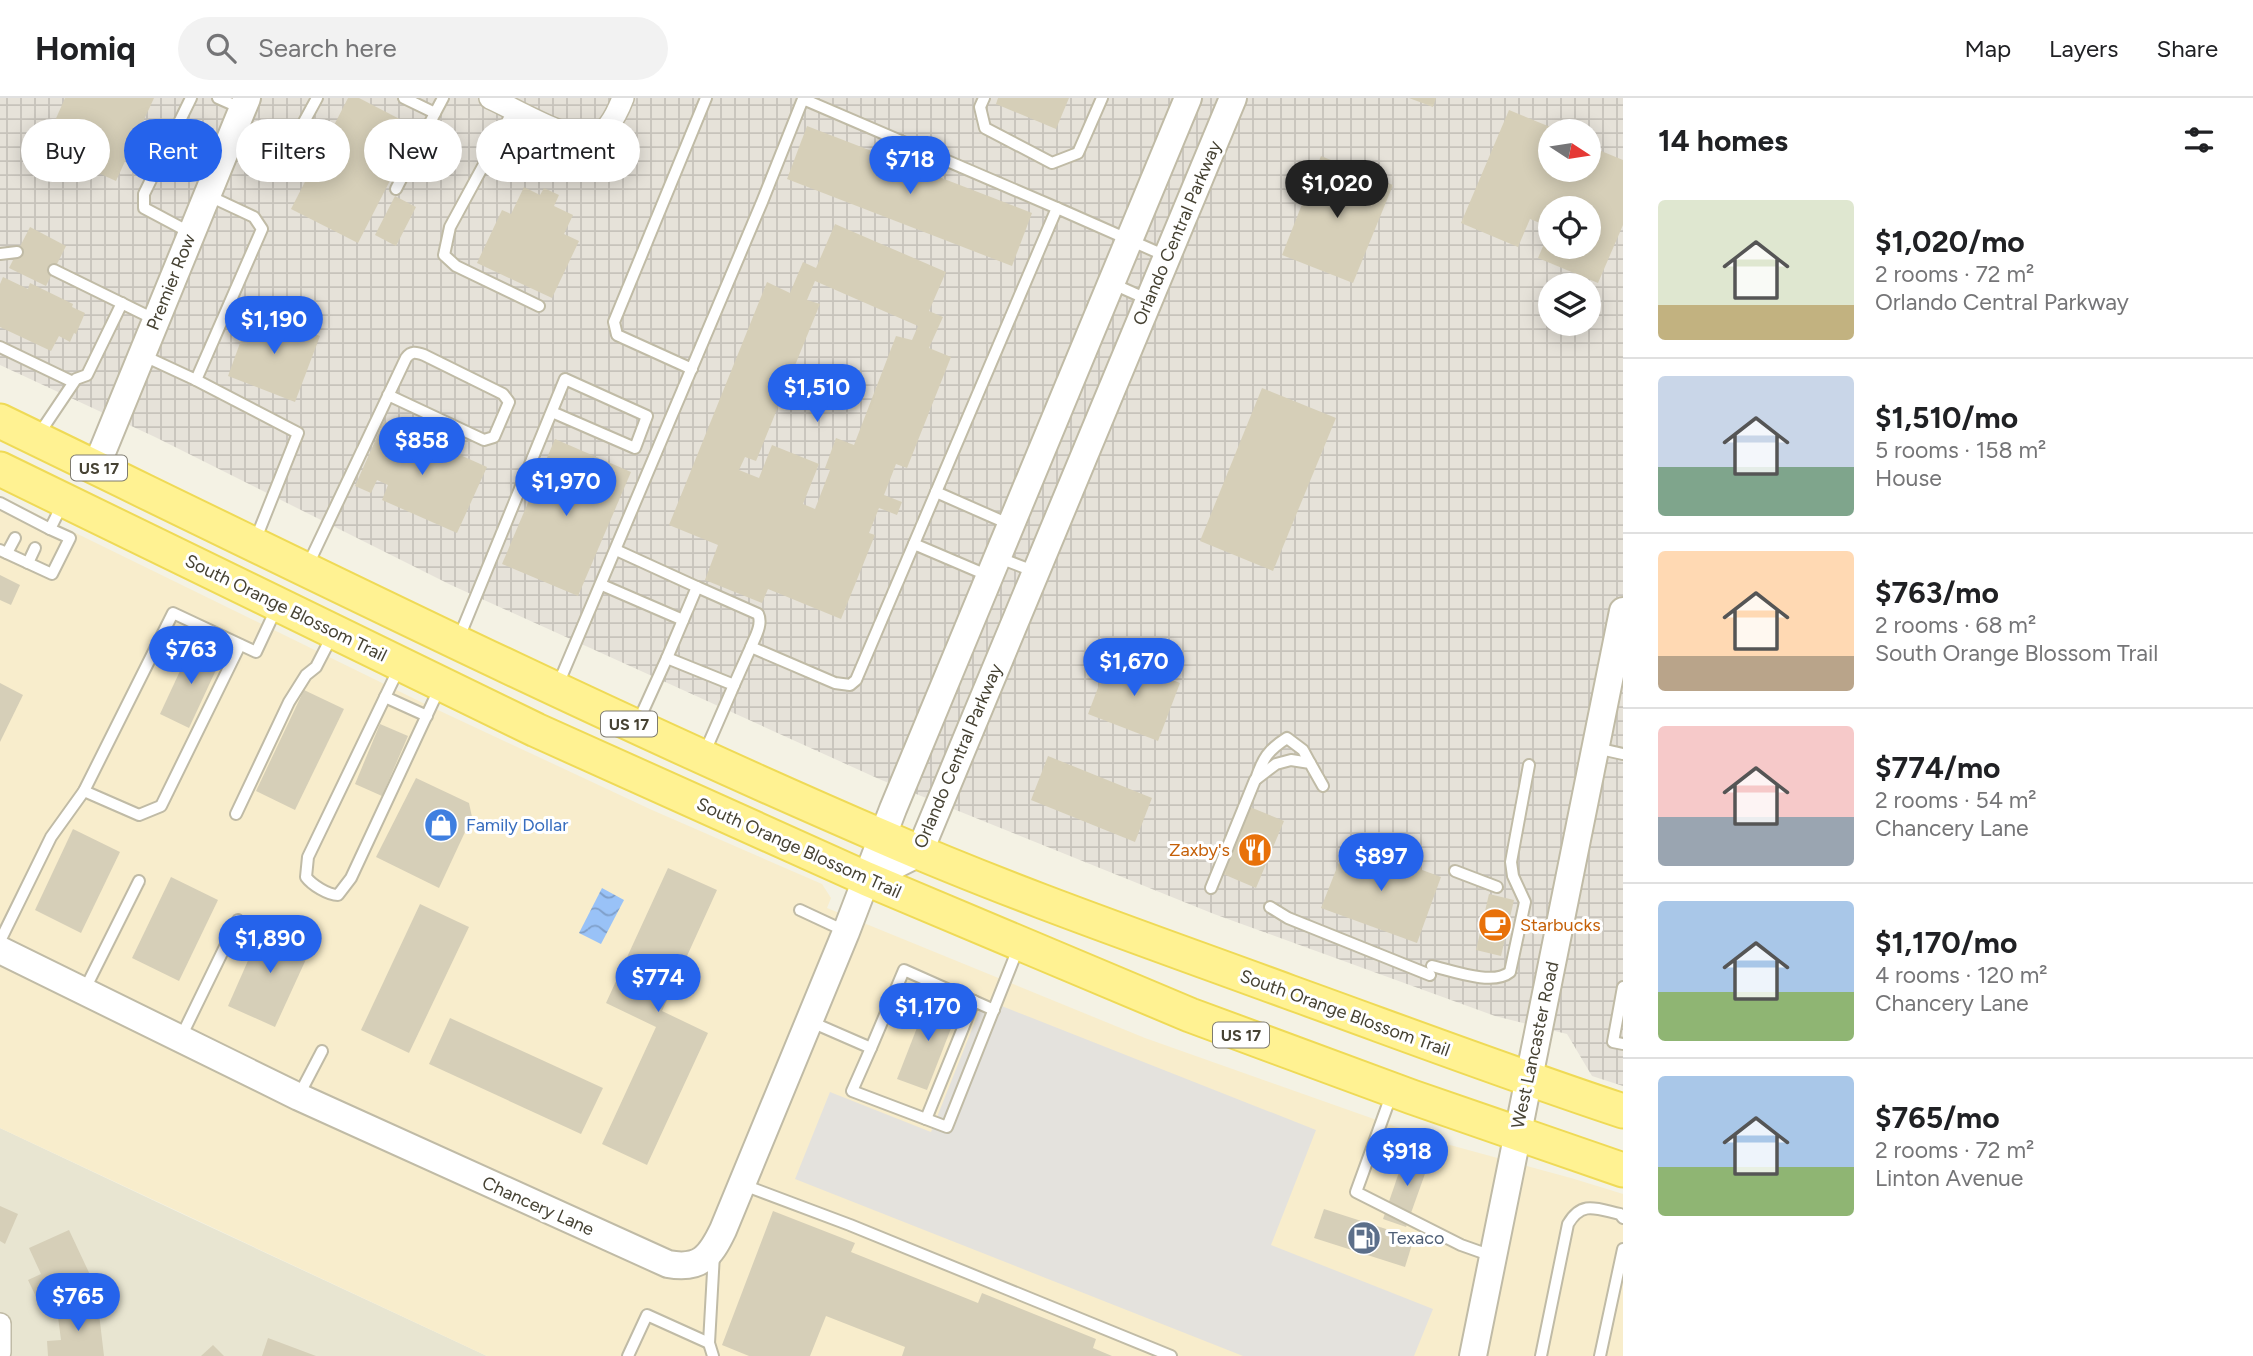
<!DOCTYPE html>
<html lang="en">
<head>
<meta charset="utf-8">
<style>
  :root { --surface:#fff; --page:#f2f2f2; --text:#202124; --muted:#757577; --line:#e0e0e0; --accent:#2563eb }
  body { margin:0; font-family:Figtree,sans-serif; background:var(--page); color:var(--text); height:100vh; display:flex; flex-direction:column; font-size:26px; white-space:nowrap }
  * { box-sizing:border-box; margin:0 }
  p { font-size:23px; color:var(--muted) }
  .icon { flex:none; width:38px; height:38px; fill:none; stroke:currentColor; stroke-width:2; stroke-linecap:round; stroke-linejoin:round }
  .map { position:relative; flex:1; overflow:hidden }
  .panel { display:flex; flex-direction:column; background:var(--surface); width:630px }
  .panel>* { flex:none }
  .guide { position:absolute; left:21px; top:21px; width:665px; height:63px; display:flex; gap:14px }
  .needle { width:46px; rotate:102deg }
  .controls { position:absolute; left:1538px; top:21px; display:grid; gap:14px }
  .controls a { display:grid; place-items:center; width:63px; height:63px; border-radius:50%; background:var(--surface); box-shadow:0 4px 18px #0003; font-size:35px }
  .price { position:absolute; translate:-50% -60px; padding:0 16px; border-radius:24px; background:var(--accent); color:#fff; font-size:23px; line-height:46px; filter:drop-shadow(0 2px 4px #0008) }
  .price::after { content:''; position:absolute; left:50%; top:42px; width:21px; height:16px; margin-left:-10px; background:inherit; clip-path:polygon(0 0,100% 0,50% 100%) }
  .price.selected { background:#222; color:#fff }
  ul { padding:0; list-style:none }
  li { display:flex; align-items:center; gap:21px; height:175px; padding:0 35px }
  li+li { border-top:2px solid var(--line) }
  li span { display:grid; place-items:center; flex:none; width:196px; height:140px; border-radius:7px; color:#555 }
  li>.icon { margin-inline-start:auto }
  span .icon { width:84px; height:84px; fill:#fffc; stroke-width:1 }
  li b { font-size:30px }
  h2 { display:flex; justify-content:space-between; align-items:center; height:84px; padding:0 35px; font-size:30px }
  .tag { padding:0 24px; border-radius:32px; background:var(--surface); box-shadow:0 4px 18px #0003; font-size:24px; line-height:63px }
  .tag.selected { background:var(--accent); color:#fff }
  header { display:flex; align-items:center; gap:42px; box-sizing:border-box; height:98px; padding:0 35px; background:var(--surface); border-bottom:2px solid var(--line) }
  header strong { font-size:33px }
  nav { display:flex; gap:38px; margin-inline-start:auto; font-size:24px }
  .search { width:490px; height:63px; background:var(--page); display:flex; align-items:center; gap:18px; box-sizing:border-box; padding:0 24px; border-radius:38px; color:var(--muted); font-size:26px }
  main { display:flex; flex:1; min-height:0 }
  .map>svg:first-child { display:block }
</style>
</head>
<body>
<header>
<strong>Homiq</strong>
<div class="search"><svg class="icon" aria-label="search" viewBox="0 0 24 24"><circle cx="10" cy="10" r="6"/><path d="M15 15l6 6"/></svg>Search here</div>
<nav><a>Map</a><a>Layers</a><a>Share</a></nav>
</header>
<main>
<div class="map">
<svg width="1623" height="1258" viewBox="0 0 1623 1258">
  <defs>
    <pattern id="industrial-grid" width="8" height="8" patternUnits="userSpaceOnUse" patternTransform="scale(1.75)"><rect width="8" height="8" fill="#e6e2d9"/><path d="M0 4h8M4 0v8" fill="none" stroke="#c7c3bb"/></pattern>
    <pattern id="water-waves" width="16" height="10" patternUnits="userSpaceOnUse" patternTransform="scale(1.75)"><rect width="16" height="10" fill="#99c2f7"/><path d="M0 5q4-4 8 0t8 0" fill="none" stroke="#7f9fc9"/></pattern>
  </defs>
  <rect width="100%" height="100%" fill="#f4f2e4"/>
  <path fill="#e8e5d1" d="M 0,1030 L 178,1114 L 487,1258 L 0,1258 Z"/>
  <path fill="#f8edcc" d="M 0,398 L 423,605 L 652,712 L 822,786 L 831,800 L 827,810 L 1145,940 L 1439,1044 L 1571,1080 L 1623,1096 L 1623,1258 L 487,1258 L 0,1030 Z"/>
  <path fill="url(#industrial-grid)" fill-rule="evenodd" d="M 0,0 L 1623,0 L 1623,988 L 1592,978 L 1567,936 L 1495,918 L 1214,816 L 879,681 L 451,487 L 155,339 L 0,267 ZM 1550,33 L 1589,33 L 1589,72 L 1550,72 ZM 1550,110 L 1589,110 L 1589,149 L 1550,149 ZM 1550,187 L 1589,187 L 1589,226 L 1550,226 Z"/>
  <path fill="#e4e2dd" d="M 984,901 L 1316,1032 L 1271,1147 L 1433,1211 L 1414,1258 L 1243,1258 L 795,1081 L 830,994 L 931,1034 Z"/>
  <path fill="url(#water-waves)" d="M 602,790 L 624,802 L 601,846 L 579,835 Z"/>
  <g fill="#d6cfb8" fill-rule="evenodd">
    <path d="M 65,0 L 154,0 L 116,83 L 43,50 Z"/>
    <path d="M 348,0 L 359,0 L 417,30 L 358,145 L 291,111 Z"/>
    <path d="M 998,0 L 1069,0 L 1056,31 L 996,6 Z"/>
    <path d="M 1409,0 L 1436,0 L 1433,9 Z"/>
    <path d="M 1509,12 L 1560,33 L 1550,33 L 1550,72 L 1563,72 L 1576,77 L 1579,72 L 1589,72 L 1589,48 L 1623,62 L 1623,127 L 1598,185 L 1538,160 L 1550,132 L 1550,149 L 1589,149 L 1589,110 L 1550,110 L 1550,129 L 1530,121 L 1518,149 L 1461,125 Z"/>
    <path d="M 807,28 L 1032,115 L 1012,168 L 787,81 Z"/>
    <path d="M 1321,58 L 1393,87 L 1353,185 L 1282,157 Z"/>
    <path d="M 524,89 L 540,97 L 544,90 L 559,97 L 554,108 L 573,117 L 564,136 L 579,143 L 552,200 L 477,165 L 502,112 L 511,116 Z"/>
    <path d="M 395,98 L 416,109 L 396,148 L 375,137 Z"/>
    <path d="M 835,126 L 946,174 L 929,213 L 943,219 L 929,250 L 951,259 L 907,370 L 896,366 L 884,397 L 902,404 L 897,417 L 879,410 L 869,435 L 875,437 L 841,521 L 768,491 L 762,505 L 705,482 L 718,447 L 669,427 L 767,184 L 790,195 L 803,164 L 816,170 ZM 815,183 L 918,228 L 912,242 L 896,238 L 854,347 L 836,340 L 825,370 L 830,372 L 815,411 L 803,406 L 819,366 L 772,347 L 759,380 L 739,372 L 745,359 L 756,363 L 820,206 L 807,202 Z"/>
    <path d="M 30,129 L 66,148 L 46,188 L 9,170 Z"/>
    <path d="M 3,179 L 28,191 L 30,185 L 73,206 L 72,209 L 85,215 L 76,236 L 74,235 L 70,244 L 59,238 L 51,253 L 0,229 L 0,186 Z"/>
    <path d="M 252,212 L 320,238 L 295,304 L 228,278 Z"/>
    <path d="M 1262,290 L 1336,320 L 1273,473 L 1200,443 Z"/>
    <path d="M 384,323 L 487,369 L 457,435 L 382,402 L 388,387 L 377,382 L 371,395 L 355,388 Z"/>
    <path d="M 555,341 L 631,374 L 578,498 L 502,466 Z"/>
    <path d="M 0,477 L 20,487 L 11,507 L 0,502 Z"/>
    <path d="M 193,545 L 222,559 L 189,630 L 160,616 Z"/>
    <path d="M 1110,558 L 1180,585 L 1158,643 L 1088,616 Z"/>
    <path d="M 0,585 L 23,597 L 0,644 Z"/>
    <path d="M 304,592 L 344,611 L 295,712 L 256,693 Z"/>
    <path d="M 380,626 L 408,638 L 382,698 L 355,686 Z"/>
    <path d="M 1048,658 L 1152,700 L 1135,744 L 1031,702 Z"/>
    <path d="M 416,680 L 469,705 L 472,719 L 439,790 L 376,759 Z"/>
    <path d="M 1250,709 L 1284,723 L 1256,790 L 1223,776 Z"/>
    <path d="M 73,731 L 120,754 L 81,835 L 35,812 Z"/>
    <path d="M 1347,744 L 1441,779 L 1417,845 L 1321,810 Z"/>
    <path d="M 668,770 L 717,792 L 662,913 L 708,935 L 647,1067 L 602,1046 L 656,929 L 606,905 Z"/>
    <path d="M 171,779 L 218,802 L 179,883 L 132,860 Z"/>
    <path d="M 1489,796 L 1514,802 L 1501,858 L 1476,852 Z"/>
    <path d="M 420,806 L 469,829 L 409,955 L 361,932 Z"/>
    <path d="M 265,824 L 313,846 L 275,929 L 228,908 Z"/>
    <path d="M 929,899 L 959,910 L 927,992 L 897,981 Z"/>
    <path d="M 450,920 L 603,990 L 581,1036 L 429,966 Z"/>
    <path d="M 1407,1051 L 1431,1059 L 1406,1129 L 1383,1121 Z"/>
    <path d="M 0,1108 L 18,1116 L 5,1146 L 0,1143 Z"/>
    <path d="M 1324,1111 L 1414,1140 L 1405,1169 L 1314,1140 Z"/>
    <path d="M 773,1113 L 855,1145 L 851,1154 L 978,1205 L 982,1195 L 1096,1241 L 1093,1250 L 1112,1258 L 902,1258 L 905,1249 L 826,1218 L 810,1258 L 749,1258 L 722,1247 Z"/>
    <path d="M 69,1132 L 92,1181 L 39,1205 L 28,1182 L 41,1176 L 29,1150 Z"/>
    <path d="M 98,1207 L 104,1258 L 48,1258 L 47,1243 L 61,1242 L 57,1211 Z"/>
    <path d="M 268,1240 L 316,1258 L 262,1258 Z"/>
    <path d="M 213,1247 L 224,1258 L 201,1258 Z"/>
  </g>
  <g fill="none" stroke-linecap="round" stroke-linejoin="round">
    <g stroke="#c0bba6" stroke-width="14">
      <g id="service">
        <path d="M 218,0 L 243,11"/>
        <path d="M 404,0 L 435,15 L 443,0"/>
        <path d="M 984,0 L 980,9 L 985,30 L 1052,65 L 1078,55 L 1102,0"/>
        <path d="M 514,11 L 450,129 L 444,157 L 456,168 L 539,208"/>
        <path d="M 233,35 L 286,57 L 317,0"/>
        <path d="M 396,91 L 435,15"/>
        <path d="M 1057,110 L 1166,158"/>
        <path d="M 191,135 L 144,110 L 144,96 L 191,0"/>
        <path d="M 0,156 L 17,154"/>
        <path d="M 54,172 L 156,222"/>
        <path d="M 1111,185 L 1149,202"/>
        <path d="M 0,249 L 73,284"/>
        <path d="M 142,257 L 196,282 L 262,131 L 254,119 L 207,97"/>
        <path d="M 692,271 L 617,237 L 614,224 L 706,0"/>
        <path d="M 196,282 L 298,335 L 255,443"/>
        <path d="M 39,336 L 76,281 L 87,277 L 122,205"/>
        <path d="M 936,394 L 1011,427"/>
        <path d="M 0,405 L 50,431"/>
        <path d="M 914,446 L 989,478"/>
        <path d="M 0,452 L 52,476 L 70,440 L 50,431 L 63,405"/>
        <path d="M 616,452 L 697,489"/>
        <path d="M 7,455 L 15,440"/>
        <path d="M 997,459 L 1036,474"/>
        <path d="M 28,465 L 35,450"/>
        <path d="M 307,469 L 406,260 C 411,253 416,254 424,257 L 503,296 L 509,304 L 494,339 L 484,342 L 388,297"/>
        <path d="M 602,487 L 683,522"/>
        <path d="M 458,542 L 565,281 L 647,318 L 635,350 L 552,314"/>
        <path d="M 400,568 L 308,759 L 306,779 C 312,787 328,797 338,797 L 351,780 L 440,589"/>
        <path d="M 734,587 L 751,549"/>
        <path d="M 557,589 L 762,104 L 803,1 L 1057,110 L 856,582 L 850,587 L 835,585 L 751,549 C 755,539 763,526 758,516 L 697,489 L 667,560 L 734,587 L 704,656"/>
        <path d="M 385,599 L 427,618"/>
        <path d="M 638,624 L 667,560"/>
        <path d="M 1596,650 L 1623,656"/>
        <path d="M 1256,681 C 1263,660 1268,652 1287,640 L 1303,652 L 1310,665"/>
        <path d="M 84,693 L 139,717 L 161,708 L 240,547"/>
        <path d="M 236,716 L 289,604 L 306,577 L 316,569 L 332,538"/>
        <path d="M 1455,773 L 1497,789"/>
        <path d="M 1211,790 L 1255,682 L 1276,666 L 1291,662 L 1310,665 L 1323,688"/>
        <path d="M 1270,809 L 1288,820 L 1430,877"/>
        <path d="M 800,812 L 845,833"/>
        <path d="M 0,843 L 51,739 L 84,693 L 173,515 L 256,554 L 277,509"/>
        <path d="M 1432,868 C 1453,873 1493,888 1510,874 L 1525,804 L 1513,778 L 1511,764 L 1529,667"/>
        <path d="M 1623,889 L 1613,944 L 1623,946"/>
        <path d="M 84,893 L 139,783"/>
        <path d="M 809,923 L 871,950 L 904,872 L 994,912"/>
        <path d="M 181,939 L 238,822"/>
        <path d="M 871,950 L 852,993 L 947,1029 L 1019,848"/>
        <path d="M 1392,995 L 1356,1094 L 1461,1147 L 1492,1158"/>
        <path d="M 299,997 L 322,953"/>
        <path d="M 926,1021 L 974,903"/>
        <path d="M 741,1086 L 850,1127 L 1171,1258"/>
        <path d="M 628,1258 L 647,1217 L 709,1245"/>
        <path d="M 713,1258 L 709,1245 L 714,1156"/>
        <path d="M 1541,1258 L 1568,1126 C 1582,1102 1597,1111 1620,1116 L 1623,1120"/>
        <path d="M 1600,1258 L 1623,1151"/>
      </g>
    </g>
    <g stroke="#c0bba6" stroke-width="24">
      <g id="minor">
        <path d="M 490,0 C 513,10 571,45 593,39 C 608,35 618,13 623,0"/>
        <path d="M 0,1226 L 0,1254"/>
      </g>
    </g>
    <g stroke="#c0bba6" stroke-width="30">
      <g id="tertiary">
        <path d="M 96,369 L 247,0"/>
        <path d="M 867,781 L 919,755 L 1233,0"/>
        <path d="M 0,852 L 299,999 L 668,1166 C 700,1172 710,1159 723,1132 L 846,834 L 893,711 L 1188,0"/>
        <path d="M 1473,1258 C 1521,1009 1574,761 1623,513"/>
      </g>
    </g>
    <g stroke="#efda56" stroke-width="37">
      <g id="primary">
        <path d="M 0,323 C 293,465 584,610 883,739 C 1016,797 1153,844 1289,894 C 1400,934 1511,976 1623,1013"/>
        <path d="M 0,371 L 536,632 L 867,781 L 1190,917 L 1412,999 L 1623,1072"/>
      </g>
    </g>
    <use href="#service" stroke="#fff" stroke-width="10"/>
    <use href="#minor" stroke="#fff" stroke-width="21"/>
    <use href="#tertiary" stroke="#fff" stroke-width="26"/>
    <use href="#primary" stroke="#fff292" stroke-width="33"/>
  </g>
  <defs>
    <g id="shop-disc" transform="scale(1.75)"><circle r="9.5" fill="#3f7fe0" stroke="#fff"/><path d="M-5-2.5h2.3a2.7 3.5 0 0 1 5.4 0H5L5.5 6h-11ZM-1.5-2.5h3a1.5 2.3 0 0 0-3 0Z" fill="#fff"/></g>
    <g id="restaurant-disc" transform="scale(1.75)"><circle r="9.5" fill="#e8710a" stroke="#fff"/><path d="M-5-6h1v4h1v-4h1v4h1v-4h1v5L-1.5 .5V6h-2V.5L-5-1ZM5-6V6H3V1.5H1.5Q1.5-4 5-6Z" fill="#fff"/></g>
    <g id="cafe-disc" transform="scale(1.75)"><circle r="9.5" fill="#e8710a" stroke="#fff"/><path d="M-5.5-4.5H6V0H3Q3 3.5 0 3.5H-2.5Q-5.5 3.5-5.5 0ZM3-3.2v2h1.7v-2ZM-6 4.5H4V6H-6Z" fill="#fff"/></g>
    <g id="fuel-disc" transform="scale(1.75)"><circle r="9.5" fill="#5c6f8a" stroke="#fff"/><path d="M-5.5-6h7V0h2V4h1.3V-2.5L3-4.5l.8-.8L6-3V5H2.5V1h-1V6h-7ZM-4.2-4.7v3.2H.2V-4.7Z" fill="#fff"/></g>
  </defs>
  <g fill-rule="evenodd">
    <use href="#shop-disc" x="441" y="727"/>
    <use href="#restaurant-disc" x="1255" y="752"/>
    <use href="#cafe-disc" x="1495" y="827"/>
    <use href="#fuel-disc" x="1364" y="1140"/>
  </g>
  <g text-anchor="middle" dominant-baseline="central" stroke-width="6" stroke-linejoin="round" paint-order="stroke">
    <g fill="#fff" stroke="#7e7b70" stroke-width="2">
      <rect x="71" y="357.5" width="56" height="25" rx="5"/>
      <rect x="601" y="613.5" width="56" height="25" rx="5"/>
      <rect x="1213" y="924.5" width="56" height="25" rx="5"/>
    </g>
    <g font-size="16" font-weight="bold" fill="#464233">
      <text x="99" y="370">US 17</text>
      <text x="629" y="626">US 17</text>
      <text x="1241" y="937">US 17</text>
    </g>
    <g font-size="18" fill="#464233" stroke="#fff">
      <text transform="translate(1177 135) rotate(-67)">Orlando Central Parkway</text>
      <text transform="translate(171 184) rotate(-68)">Premier Row</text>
      <text transform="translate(286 510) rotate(26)">South Orange Blossom Trail</text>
      <text transform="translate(958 658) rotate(-67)">Orlando Central Parkway</text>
      <text transform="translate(799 750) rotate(24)">South Orange Blossom Trail</text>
      <text transform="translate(1345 915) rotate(20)">South Orange Blossom Trail</text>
      <text transform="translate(1535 947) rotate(-78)">West Lancaster Road</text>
      <text transform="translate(538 1108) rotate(24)">Chancery Lane</text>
    </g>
    <g font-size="18" fill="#366cbe" stroke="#fff" text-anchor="start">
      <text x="466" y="727">Family Dollar</text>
    </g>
    <g font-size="18" fill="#c56008" stroke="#fff" text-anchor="end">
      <text x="1230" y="752">Zaxby's</text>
      <text x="1520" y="827" text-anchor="start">Starbucks</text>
    </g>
    <g font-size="18" fill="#4e5e75" stroke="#fff" text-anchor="start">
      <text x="1388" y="1140">Texaco</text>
    </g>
  </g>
</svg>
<div class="controls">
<a><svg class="needle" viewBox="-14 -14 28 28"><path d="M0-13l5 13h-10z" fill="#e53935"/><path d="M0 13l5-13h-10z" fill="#757577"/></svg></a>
<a><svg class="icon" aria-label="locate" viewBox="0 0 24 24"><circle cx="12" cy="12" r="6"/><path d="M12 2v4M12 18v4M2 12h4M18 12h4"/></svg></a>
<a><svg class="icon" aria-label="layers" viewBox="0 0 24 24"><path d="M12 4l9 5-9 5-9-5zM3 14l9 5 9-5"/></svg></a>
</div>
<b class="price" style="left:910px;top:98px">$718</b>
<b class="price selected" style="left:1337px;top:122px">$1,020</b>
<b class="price" style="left:274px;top:258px">$1,190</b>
<b class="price" style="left:817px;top:326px">$1,510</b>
<b class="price" style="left:422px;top:379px">$858</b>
<b class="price" style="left:566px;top:420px">$1,970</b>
<b class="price" style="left:191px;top:588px">$763</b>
<b class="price" style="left:1134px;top:600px">$1,670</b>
<b class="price" style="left:1381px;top:795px">$897</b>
<b class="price" style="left:270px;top:877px">$1,890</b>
<b class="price" style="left:658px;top:916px">$774</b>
<b class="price" style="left:928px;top:945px">$1,170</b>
<b class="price" style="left:1407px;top:1090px">$918</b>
<b class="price" style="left:78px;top:1235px">$765</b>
<div class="guide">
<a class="tag">Buy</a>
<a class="tag selected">Rent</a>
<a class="tag">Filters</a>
<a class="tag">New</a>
<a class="tag">Apartment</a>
</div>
</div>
<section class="panel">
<h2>14 homes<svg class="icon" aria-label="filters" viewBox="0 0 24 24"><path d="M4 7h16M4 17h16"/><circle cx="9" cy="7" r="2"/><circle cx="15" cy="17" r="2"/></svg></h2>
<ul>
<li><span style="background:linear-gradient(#dfe7d0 75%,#c2b280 0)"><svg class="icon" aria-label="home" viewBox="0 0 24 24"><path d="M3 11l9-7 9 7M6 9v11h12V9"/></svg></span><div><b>$1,020/mo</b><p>2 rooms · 72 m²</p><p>Orlando Central Parkway</p></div></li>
<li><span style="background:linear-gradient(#c9d6e8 65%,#7fa58c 0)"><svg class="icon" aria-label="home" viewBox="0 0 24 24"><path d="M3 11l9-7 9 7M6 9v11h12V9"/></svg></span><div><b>$1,510/mo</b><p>5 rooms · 158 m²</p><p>House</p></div></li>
<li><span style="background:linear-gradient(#ffd9b3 75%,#b9a48a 0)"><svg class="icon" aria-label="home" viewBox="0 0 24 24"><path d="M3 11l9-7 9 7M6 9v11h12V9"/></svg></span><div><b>$763/mo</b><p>2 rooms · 68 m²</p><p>South Orange Blossom Trail</p></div></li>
<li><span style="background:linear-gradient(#f6c9c9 65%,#9aa5b1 0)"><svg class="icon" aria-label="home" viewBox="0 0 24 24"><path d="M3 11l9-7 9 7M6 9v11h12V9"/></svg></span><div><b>$774/mo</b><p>2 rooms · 54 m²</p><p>Chancery Lane</p></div></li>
<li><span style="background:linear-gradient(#a9c7e8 65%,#8fb573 0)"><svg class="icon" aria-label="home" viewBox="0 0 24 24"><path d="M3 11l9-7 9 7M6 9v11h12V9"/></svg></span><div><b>$1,170/mo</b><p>4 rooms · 120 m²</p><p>Chancery Lane</p></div></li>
<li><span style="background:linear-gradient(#a9c7e8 65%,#8fb573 0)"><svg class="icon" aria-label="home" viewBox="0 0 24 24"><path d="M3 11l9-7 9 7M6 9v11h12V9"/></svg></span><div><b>$765/mo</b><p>2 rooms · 72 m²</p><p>Linton Avenue</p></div></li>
</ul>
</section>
</main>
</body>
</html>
